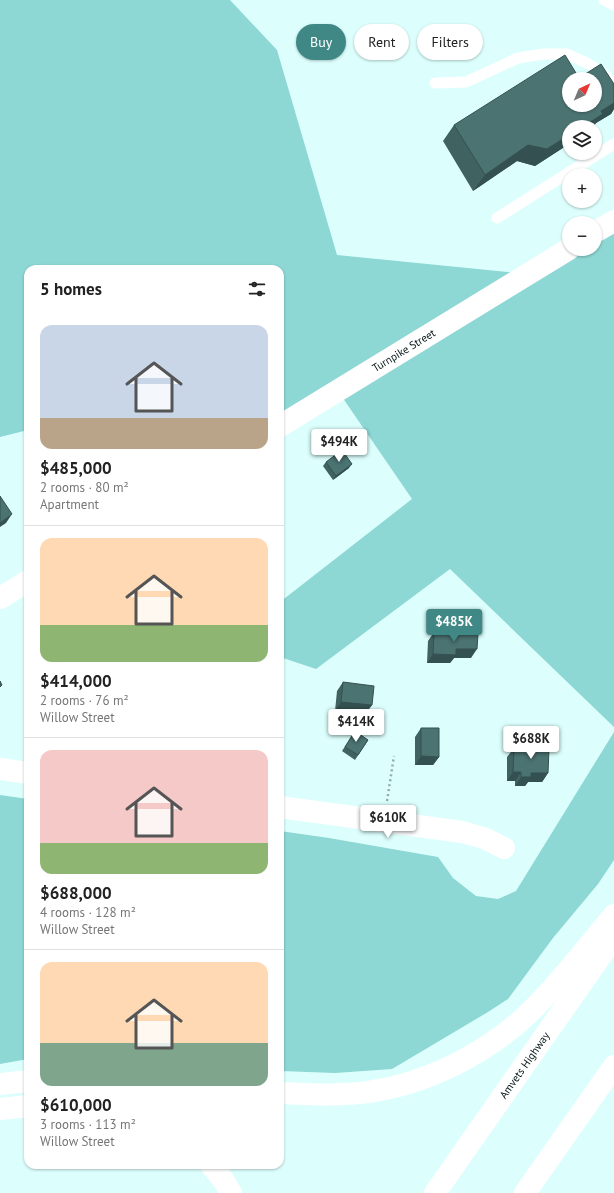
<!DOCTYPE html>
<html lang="en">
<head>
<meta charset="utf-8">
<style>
  :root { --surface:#fff; --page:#f2f2f2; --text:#222; --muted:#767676; --line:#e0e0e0; --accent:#408885 }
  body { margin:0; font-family:"PT Sans",sans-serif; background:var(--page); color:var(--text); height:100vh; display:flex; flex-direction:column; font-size:15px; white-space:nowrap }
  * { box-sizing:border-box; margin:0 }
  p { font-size:13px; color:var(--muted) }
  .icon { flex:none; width:22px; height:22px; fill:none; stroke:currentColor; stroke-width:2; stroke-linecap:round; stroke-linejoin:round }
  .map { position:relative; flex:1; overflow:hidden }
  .sheet { position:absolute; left:24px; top:265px; width:260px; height:904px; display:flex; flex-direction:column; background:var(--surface); border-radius:12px; box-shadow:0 1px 3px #0004 }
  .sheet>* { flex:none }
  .guide { position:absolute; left:296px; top:24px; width:258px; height:36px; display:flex; gap:8px }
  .needle { width:26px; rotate:44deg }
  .tools { position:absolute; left:562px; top:72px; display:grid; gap:8px }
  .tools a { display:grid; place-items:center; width:40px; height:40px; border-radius:50%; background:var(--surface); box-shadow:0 1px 3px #0004; font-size:20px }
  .price { position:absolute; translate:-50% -34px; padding:0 9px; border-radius:4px; background:#fff; color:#222; font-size:13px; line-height:26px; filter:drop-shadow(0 1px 2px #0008) }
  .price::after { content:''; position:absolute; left:50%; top:24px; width:12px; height:9px; margin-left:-6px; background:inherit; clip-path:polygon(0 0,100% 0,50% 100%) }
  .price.on { background:var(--accent); color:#fff }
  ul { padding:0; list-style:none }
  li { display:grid; align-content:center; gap:8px; height:212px; padding:0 16px }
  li+li { border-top:1px solid var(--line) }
  li span { display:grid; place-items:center; height:124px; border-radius:12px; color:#555 }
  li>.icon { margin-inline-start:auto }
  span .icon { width:72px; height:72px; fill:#fffc; stroke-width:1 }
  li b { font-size:17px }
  h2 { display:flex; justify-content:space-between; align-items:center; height:48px; padding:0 16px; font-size:17px }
  .chip { padding:0 14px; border-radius:18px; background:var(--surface); box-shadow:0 1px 3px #0004; font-size:14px; line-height:36px }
  .chip.on { background:var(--accent); color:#fff }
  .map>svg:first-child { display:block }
</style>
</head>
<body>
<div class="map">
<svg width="614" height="1193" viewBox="0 0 614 1193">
  <rect width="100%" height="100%" fill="#dcfffd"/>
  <g fill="#8dd7d4">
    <path d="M 0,0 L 230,0 L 277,50 L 337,255 L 528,274 L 569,249 L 595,249 L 595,232 L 614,221 L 614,727 L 450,569 L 316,669 L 280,657 L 280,602 L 412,499 L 338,391 L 280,426 L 280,269 L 28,269 L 28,430 L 0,437 Z"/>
    <path d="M 614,732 L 614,860 L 598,884 L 553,938 L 508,999 L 488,1012 L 392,1069 L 335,1073 L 280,1071 L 280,831 L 329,838 L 438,857 L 453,878 L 476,896 L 498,899 L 516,891 Z"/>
    <path d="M 0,795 L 28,799 L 28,1059 L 0,1064 Z"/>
  </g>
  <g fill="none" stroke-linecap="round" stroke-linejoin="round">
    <path stroke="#8eaba9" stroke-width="2.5" stroke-dasharray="2 3" stroke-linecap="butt" d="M 387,801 L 394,756"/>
    <g stroke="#fff" stroke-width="11">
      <path d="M 604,0 L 614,5"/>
      <path d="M 435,83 L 466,82 L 518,58 L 544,54 L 567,54 L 587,63 L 604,74 L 614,86"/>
      <path d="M 497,218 L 614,144"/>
    </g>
    <g stroke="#fff" stroke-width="22">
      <path d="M 595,232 L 614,221"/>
      <path id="s1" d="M 280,426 L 569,249"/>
      <path d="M 0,598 L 28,581"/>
      <path d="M 0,769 L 28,773"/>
      <path d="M 280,807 L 462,832 L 484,838 L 504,848"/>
    </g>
    <g stroke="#fff" stroke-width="22">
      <path d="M 0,1084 L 28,1081"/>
      <path d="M 280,1093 C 309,1094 338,1096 368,1092 C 426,1084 486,1054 529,1013 C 560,983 586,948 614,915"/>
      <path d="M 0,1109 L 28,1106"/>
      <path d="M 211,1165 L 224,1181 L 231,1193"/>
      <path id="s2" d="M 435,1193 L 614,937"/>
      <path d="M 525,1193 L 614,1066"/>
    </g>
  </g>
  <g fill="#406362">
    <path d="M 614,84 L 614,109 L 611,114 L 596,123 L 593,127 L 569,127 L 569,144 L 535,166 L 517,161 L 473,191 L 443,141 L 454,125 Z"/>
    <path d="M 326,462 L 349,468 L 333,480 L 323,466 Z"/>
    <path d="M 28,472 L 28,484 L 24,478 Z"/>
    <path d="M 434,632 L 471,658 L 454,658 L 450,663 L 427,663 L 428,641 Z"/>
    <path d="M 343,682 L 372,705 L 365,714 L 335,711 L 337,691 Z"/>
    <path d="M 421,728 L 439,757 L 433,765 L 415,765 L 415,737 Z"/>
    <path d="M 355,731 L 368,740 L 355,760 L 342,751 Z"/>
    <path d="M 539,742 L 545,749 L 548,773 L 542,782 L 528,782 L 525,786 L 515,786 L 515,781 L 507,781 L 507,757 L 514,748 L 535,748 Z"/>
  </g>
  <g fill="#345050">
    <path d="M 614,103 L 614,109 L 611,114 L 596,123 L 593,127 L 582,127 L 601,111 Z"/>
    <path d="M 569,135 L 569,144 L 535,166 L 517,161 L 473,191 L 485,175 L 528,145 Z"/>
    <path d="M 352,464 L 349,468 L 333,480 L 336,476 Z"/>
    <path d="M 12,514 L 6,523 L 0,527 L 0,523 Z"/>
    <path d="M 456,649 L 477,649 L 471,658 L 454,658 L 450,663 L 427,663 L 433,654 Z"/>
    <path d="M 341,702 L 372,705 L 365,714 L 335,711 Z"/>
    <path d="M 421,756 L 439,757 L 433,765 L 415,765 Z"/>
    <path d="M 513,772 L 521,772 L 515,781 L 507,781 Z"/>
    <path d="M 531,773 L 548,773 L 542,782 L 528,782 L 525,786 L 515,786 L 521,777 Z"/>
  </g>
  <g fill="#4b7372" stroke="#345050" fill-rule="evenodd">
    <path d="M 565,55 L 579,78 L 601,64 L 614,84 L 614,103 L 601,111 L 603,114 L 582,127 L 569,127 L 569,135 L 547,149 L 528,145 L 485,175 L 454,125 ZM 569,79 L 595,79 L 595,105 L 569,105 Z"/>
    <path d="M 342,450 L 352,464 L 336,476 L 326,462 Z"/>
    <path d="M 0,496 L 12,514 L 0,523 Z"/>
    <path d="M 434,632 L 478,634 L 477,649 L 456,649 L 456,655 L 433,654 Z"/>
    <path d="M 0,681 L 2,685 L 0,687 Z"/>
    <path d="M 343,682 L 374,686 L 372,705 L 341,702 Z"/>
    <path d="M 421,728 L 439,728 L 439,757 L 421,756 Z"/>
    <path d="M 355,731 L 368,740 L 358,755 L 345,747 Z"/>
    <path d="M 539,742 L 546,742 L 545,749 L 549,749 L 548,773 L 531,773 L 531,777 L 521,777 L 521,772 L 513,772 L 514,748 L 539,748 Z"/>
  </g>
  <g text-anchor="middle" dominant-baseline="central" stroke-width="3" stroke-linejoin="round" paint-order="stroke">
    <g font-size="11" fill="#051615" stroke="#dcfffd">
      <text stroke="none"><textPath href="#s1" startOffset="145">Turnpike Street</textPath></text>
      <text stroke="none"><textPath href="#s2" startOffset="156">Amvets Highway</textPath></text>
    </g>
  </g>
</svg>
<div class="tools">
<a><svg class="needle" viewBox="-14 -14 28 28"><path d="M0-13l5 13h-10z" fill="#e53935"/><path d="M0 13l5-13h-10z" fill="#767676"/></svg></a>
<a><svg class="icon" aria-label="layers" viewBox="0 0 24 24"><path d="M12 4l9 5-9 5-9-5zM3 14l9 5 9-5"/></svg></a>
<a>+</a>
<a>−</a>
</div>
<b class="price" style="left:339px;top:463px">$494K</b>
<b class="price on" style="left:454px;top:643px">$485K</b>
<b class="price" style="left:356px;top:743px">$414K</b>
<b class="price" style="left:531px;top:760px">$688K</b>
<b class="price" style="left:388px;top:839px">$610K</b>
<div class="guide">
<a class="chip on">Buy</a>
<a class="chip">Rent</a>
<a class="chip">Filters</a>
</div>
<section class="sheet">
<h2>5 homes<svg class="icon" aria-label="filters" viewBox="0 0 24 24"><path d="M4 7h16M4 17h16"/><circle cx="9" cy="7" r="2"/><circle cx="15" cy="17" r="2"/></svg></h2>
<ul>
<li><span style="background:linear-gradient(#c9d6e8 75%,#b9a48a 0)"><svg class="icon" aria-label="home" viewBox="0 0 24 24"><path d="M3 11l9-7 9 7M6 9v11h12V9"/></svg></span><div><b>$485,000</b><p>2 rooms · 80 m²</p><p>Apartment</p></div></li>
<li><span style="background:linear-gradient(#ffd9b3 70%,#8fb573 0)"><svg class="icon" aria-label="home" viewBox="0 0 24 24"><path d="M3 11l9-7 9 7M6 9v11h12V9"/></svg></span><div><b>$414,000</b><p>2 rooms · 76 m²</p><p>Willow Street</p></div></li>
<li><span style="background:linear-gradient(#f6c9c9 75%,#8fb573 0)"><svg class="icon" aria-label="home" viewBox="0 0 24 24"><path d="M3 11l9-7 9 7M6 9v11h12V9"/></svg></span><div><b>$688,000</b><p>4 rooms · 128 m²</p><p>Willow Street</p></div></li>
<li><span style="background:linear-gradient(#ffd9b3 65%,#7fa58c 0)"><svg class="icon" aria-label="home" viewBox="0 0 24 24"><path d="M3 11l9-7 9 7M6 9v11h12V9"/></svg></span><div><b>$610,000</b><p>3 rooms · 113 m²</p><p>Willow Street</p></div></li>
</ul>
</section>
</div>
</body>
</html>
